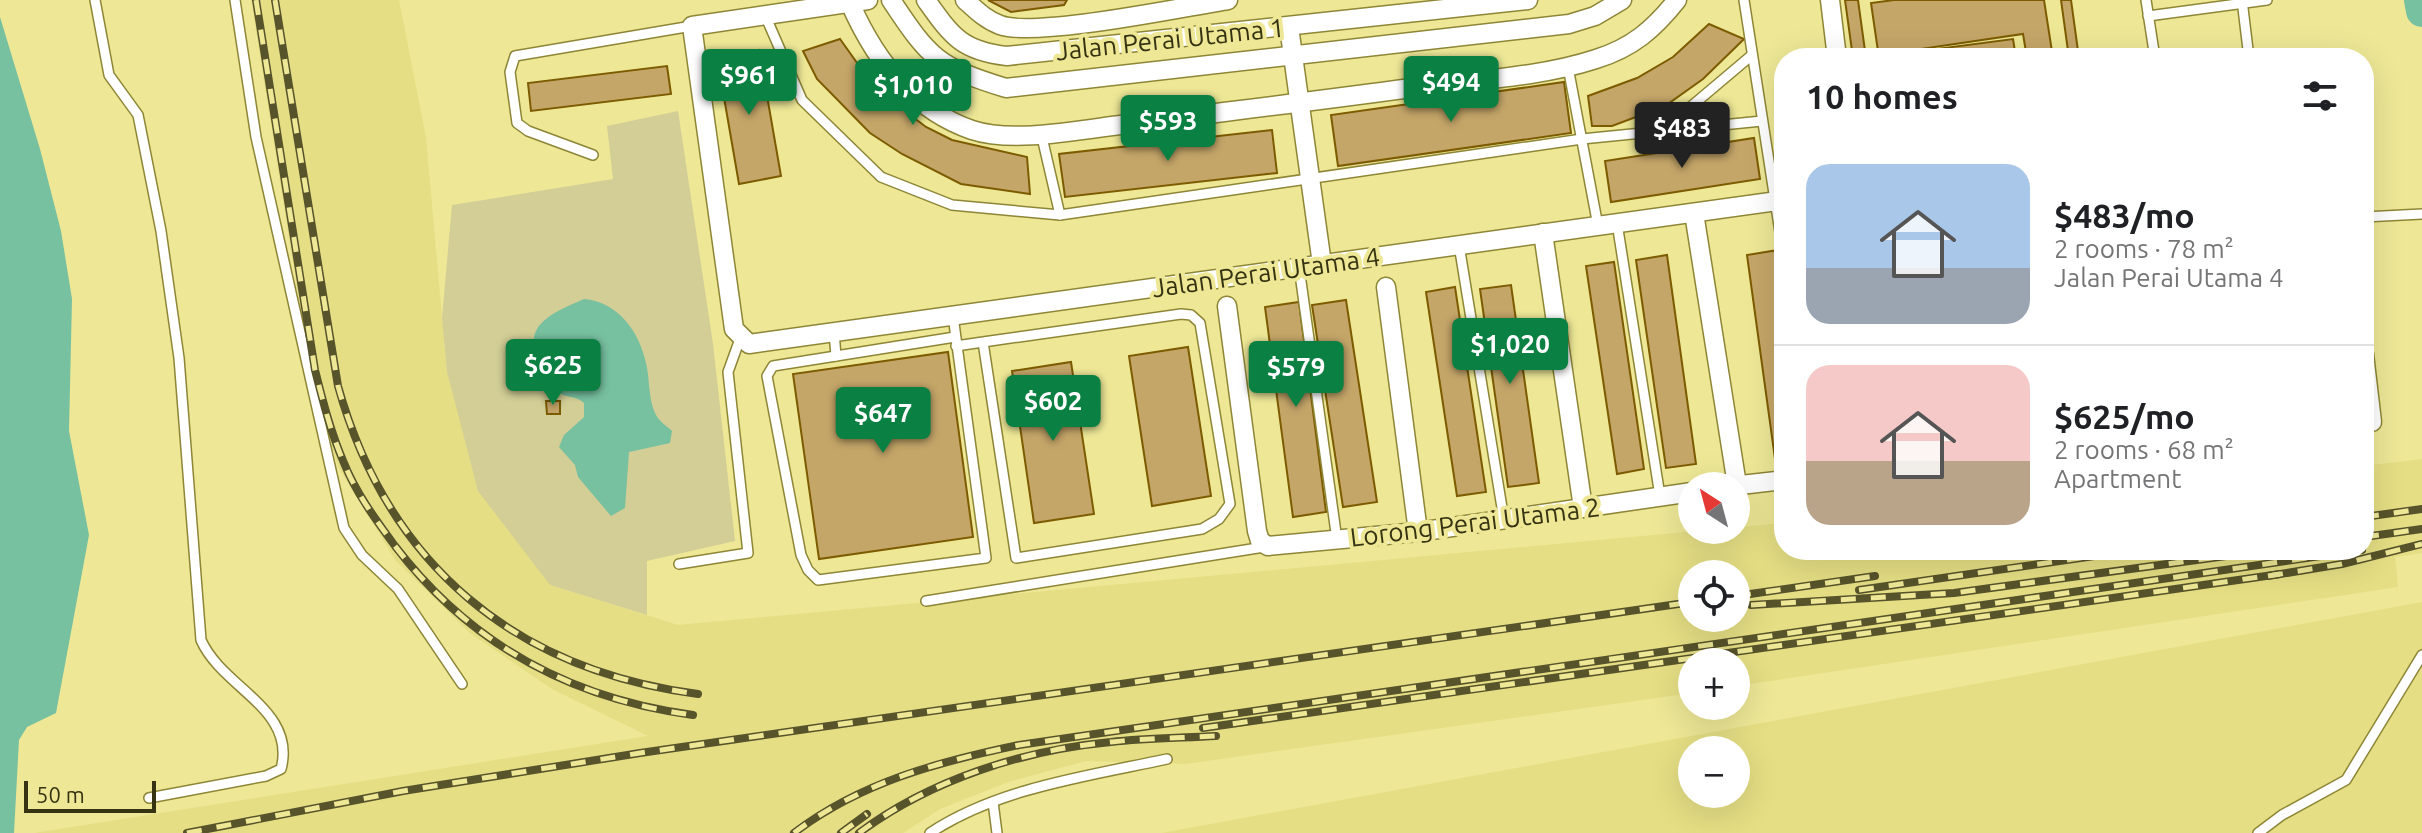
<!DOCTYPE html>
<html lang="en">
<head>
<meta charset="utf-8">
<style>
  :root { --surface:#fff; --page:#f6f6f6; --text:#202124; --muted:#757577; --line:#e0e0e0; --accent:#0b8043 }
  body { margin:0; font-family:Ubuntu,sans-serif; background:var(--page); color:var(--text); height:100vh; display:flex; flex-direction:column; font-size:30px; white-space:nowrap }
  * { box-sizing:border-box; margin:0 }
  p { font-size:26px; color:var(--muted) }
  .icon { flex:none; width:44px; height:44px; fill:none; stroke:currentColor; stroke-width:2; stroke-linecap:round; stroke-linejoin:round }
  .map { position:relative; flex:1; overflow:hidden }
  .drawer { position:absolute; left:1774px; top:48px; width:600px; height:512px; display:flex; flex-direction:column; background:var(--surface); border-radius:32px; box-shadow:0 8px 32px #0002 }
  .drawer>* { flex:none }
  .needle { width:52px; rotate:324deg }
  .tools { position:absolute; left:1678px; top:472px; display:grid; gap:16px }
  .tools a { display:grid; place-items:center; width:72px; height:72px; border-radius:50%; background:var(--surface); box-shadow:0 8px 32px #0002; font-size:40px }
  .scale { position:absolute; left:24px; bottom:20px; width:132px; box-sizing:border-box; padding-left:8px; border:4px solid #363312; border-top:0; font-size:22px; line-height:28px; white-space:nowrap; color:#363312; -webkit-text-stroke:6px #ede796; paint-order:stroke }
  .price { position:absolute; translate:-50% -68px; padding:0 18px; border-radius:8px; background:var(--accent); color:#fff; font-size:26px; line-height:52px; filter:drop-shadow(0 2px 4px #0008) }
  .price::after { content:''; position:absolute; left:50%; top:48px; width:24px; height:18px; margin-left:-12px; background:inherit; clip-path:polygon(0 0,100% 0,50% 100%) }
  .price.current { background:#222; color:#fff }
  ul { padding:0; list-style:none }
  li { display:flex; align-items:center; gap:24px; height:200px; padding:0 32px }
  li+li { border-top:2px solid var(--line) }
  li span { display:grid; place-items:center; flex:none; width:224px; height:160px; border-radius:24px; color:#555 }
  li>.icon { margin-inline-start:auto }
  span .icon { width:96px; height:96px; fill:#fffc; stroke-width:1 }
  li b { font-size:34px }
  h2 { display:flex; justify-content:space-between; align-items:center; height:96px; padding:0 32px; font-size:34px }
  .map>svg:first-child { display:block }
</style>
</head>
<body>
<div class="map">
<svg width="2422" height="833" viewBox="0 0 2422 833">
  <rect width="100%" height="100%" fill="#ede796"/>
  <g fill="#e5de84" fill-rule="evenodd">
    <path d="M 251,0 L 399,0 L 426,138 L 447,372 L 550,585 L 678,625 L 1784,523 L 1784,550 L 2364,550 L 2364,466 L 2422,459 L 2422,553 L 2395,557 L 2398,587 L 1736,686 L 1736,662 L 1692,662 L 1692,693 L 1185,764 L 1086,761 L 1008,782 L 940,809 L 903,833 L 34,833 L 648,736 L 552,689 L 470,633 L 396,561 L 338,467 L 311,376 ZM 1692,574 L 1736,574 L 1736,618 L 1692,618 Z"/>
    <path d="M 2422,602 L 2422,833 L 1162,833 ZM 1692,750 L 1736,750 L 1736,794 L 1692,794 Z"/>
  </g>
  <path fill="#d2ce96" d="M 678,111 L 713,344 L 735,541 L 647,561 L 647,615 L 550,585 L 478,491 L 447,372 L 442,318 L 452,205 L 613,179 L 607,126 Z"/>
  <g fill="#77c0a0">
    <path d="M 0,17 L 40,149 L 61,231 L 72,299 L 69,431 L 89,535 L 56,713 L 27,727 L 19,740 L 14,833 L 0,833 Z"/>
    <path d="M 584,299 C 618,302 639,331 646,363 C 650,379 648,398 655,413 C 659,422 666,425 672,431 L 670,443 L 629,452 L 625,508 L 611,516 L 578,477 L 575,465 L 559,447 L 564,435 L 584,417 L 584,403 C 576,395 566,399 557,391 C 543,379 526,348 537,329 C 546,314 569,306 584,299 Z"/>
  </g>
  <g fill="none" stroke-linecap="round" stroke-linejoin="round">
    <path stroke="#77c0a0" stroke-width="32" d="M 2420,0 L 2422,11"/>
  </g>
  <g fill="#c5a669" stroke="#7d5c01" stroke-width="2">
    <path d="M 988,0 L 1067,0 L 1064,5 L 1011,12 Z"/>
    <path d="M 1845,0 L 1858,0 L 1866,58 L 1853,58 Z"/>
    <path d="M 1894,0 L 2044,0 L 2053,58 L 2027,58 L 2023,34 L 1907,51 L 1908,58 L 1879,58 L 1871,3 Z"/>
    <path d="M 2061,0 L 2071,0 L 2079,58 L 2069,58 Z"/>
    <path d="M 1709,24 L 1744,39 L 1703,79 L 1665,106 L 1612,126 L 1592,126 L 1588,96 L 1637,78 L 1673,57 Z"/>
    <path d="M 840,39 L 875,88 L 926,127 L 952,140 L 1027,157 L 1030,194 L 961,184 L 902,154 L 870,133 L 817,79 L 803,51 Z"/>
    <path d="M 2013,39 L 2016,58 L 1922,58 L 1921,51 Z"/>
    <path d="M 759,50 L 781,176 L 739,184 L 717,57 Z"/>
    <path d="M 667,66 L 671,94 L 531,111 L 528,83 Z"/>
    <path d="M 1564,82 L 1571,133 L 1338,166 L 1331,115 Z"/>
    <path d="M 1272,130 L 1277,173 L 1065,197 L 1059,154 Z"/>
    <path d="M 1754,138 L 1760,179 L 1611,202 L 1605,161 Z"/>
    <path d="M 1778,250 L 1784,294 L 1784,458 L 1775,459 L 1747,255 Z"/>
    <path d="M 1667,255 L 1696,464 L 1666,468 L 1636,260 Z"/>
    <path d="M 1614,262 L 1644,469 L 1617,474 L 1586,266 Z"/>
    <path d="M 1511,285 L 1539,483 L 1508,487 L 1480,289 Z"/>
    <path d="M 1455,287 L 1486,492 L 1457,496 L 1426,292 Z"/>
    <path d="M 1346,300 L 1377,502 L 1343,507 L 1312,305 Z"/>
    <path d="M 1299,302 L 1326,512 L 1293,517 L 1265,307 Z"/>
    <path d="M 1188,347 L 1211,496 L 1152,506 L 1129,356 Z"/>
    <path d="M 948,352 L 973,537 L 819,559 L 793,374 Z"/>
    <path d="M 1071,362 L 1094,514 L 1034,523 L 1012,371 Z"/>
    <path d="M 546,401 L 560,401 L 560,414 L 547,414 Z"/>
  </g>
  <g fill="none" stroke-linecap="round" stroke-linejoin="round">
    <g stroke="#8d8636" stroke-width="12">
      <g id="lane">
        <path d="M 95,0 L 109,75 L 138,115 L 161,231 L 179,358 L 201,640 C 222,688 297,709 281,769 L 266,776 L 149,798"/>
        <path d="M 235,0 L 256,137 L 344,528 L 362,555 L 398,589 L 462,684"/>
        <path d="M 1744,0 L 1784,258"/>
        <path d="M 2146,0 L 2155,58"/>
        <path d="M 2242,0 L 2249,58"/>
        <path d="M 765,15 L 802,100 L 881,177 L 952,205 L 1060,215 L 1582,139 L 1762,121"/>
        <path d="M 2148,16 L 2267,0"/>
        <path d="M 1568,67 L 1598,226"/>
        <path d="M 1662,131 L 1752,55"/>
        <path d="M 1041,133 L 1060,215"/>
        <path d="M 593,155 L 528,131 L 517,123 L 510,72 L 515,56 L 692,26"/>
        <path d="M 2364,217 L 2422,214"/>
        <path d="M 1617,223 L 1660,496"/>
        <path d="M 1459,245 L 1504,520"/>
        <path d="M 1299,267 L 1337,540"/>
        <path d="M 834,332 L 836,356 L 955,337"/>
        <path d="M 956,346 L 983,342 L 1181,314 L 1191,315 L 1200,323 L 1230,504 L 1219,519 L 1202,529 L 1016,558 L 983,342"/>
        <path d="M 836,356 L 773,366 L 767,376 L 801,555 L 808,570 L 818,580 L 986,558 L 953,316"/>
        <path d="M 679,564 L 748,553 L 728,372 L 741,336"/>
        <path d="M 926,601 L 1264,547"/>
        <path d="M 993,802 L 997,833"/>
        <path d="M 930,833 C 998,788 1088,776 1167,759"/>
        <path d="M 2258,833 L 2282,815 L 2346,780 L 2422,655"/>
      </g>
    </g>
    <g stroke="#8d8636" stroke-width="21">
      <g id="street">
        <path d="M 868,0 L 692,26 L 734,329 L 749,344 L 1784,200"/>
        <path d="M 891,0 C 930,59 938,67 1006,88 L 1569,24 L 1595,16 L 1622,0"/>
        <path d="M 926,0 C 951,35 961,51 1007,56 L 1528,0"/>
        <path d="M 965,0 C 976,10 986,20 1000,25 C 1035,38 1183,7 1228,0"/>
        <path d="M 1830,0 L 1837,58"/>
        <path d="M 850,3 C 874,58 911,109 972,130 C 1014,144 1084,129 1128,124 C 1222,112 1316,101 1411,88 C 1471,80 1538,78 1596,59 C 1632,48 1654,29 1677,0"/>
        <path d="M 1289,27 L 1322,264"/>
        <path d="M 1694,213 L 1737,485"/>
        <path d="M 1543,233 L 1583,508"/>
        <path d="M 1386,287 L 1418,532"/>
        <path d="M 1227,306 L 1257,531 L 1260,541 L 1268,546 L 1418,532 L 1692,492"/>
        <path d="M 2364,354 L 2372,422"/>
        <path d="M 1732,486 L 1784,480"/>
      </g>
    </g>
    <use href="#lane" stroke="#fff" stroke-width="9"/>
    <use href="#street" stroke="#fff" stroke-width="18"/>
    <g stroke="#57532a" stroke-width="8">
      <g id="rail">
        <path d="M 256,0 L 315,370 C 323,402 331,433 344,463 C 356,493 376,520 395,546 C 470,644 572,699 693,715"/>
        <path d="M 275,0 L 338,386 C 388,565 515,670 698,694"/>
        <path d="M 2364,517 L 2422,509"/>
        <path d="M 2364,537 L 2422,529"/>
        <path d="M 2268,576 L 2342,564 L 2422,544"/>
        <path d="M 1859,590 L 2136,550"/>
        <path d="M 1736,596 L 1875,576"/>
        <path d="M 1751,605 L 1954,593 L 2270,550"/>
        <path d="M 1203,728 L 2280,574"/>
        <path d="M 187,833 L 403,791 L 640,753 L 1692,602"/>
        <path d="M 794,833 C 861,782 938,762 1019,745 L 2362,550"/>
        <path d="M 841,833 L 867,814"/>
        <path d="M 859,833 C 930,780 1023,750 1111,742 C 1146,738 1181,738 1216,736"/>
      </g>
    </g>
    <use href="#rail" stroke="#ede796" stroke-width="5" stroke-dasharray="15" stroke-linecap="butt"/>
  </g>
  <g text-anchor="middle" dominant-baseline="central" stroke-width="8" stroke-linejoin="round" paint-order="stroke">
    <g font-size="26" fill="#363312" stroke="#ede796">
      <text transform="translate(1170 39) rotate(-6)">Jalan Perai Utama 1</text>
      <text transform="translate(1266 272) rotate(-8)">Jalan Perai Utama 4</text>
      <text transform="translate(1475 522) rotate(-7)">Lorong Perai Utama 2</text>
    </g>
  </g>
</svg>
<div class="tools">
<a><svg class="needle" viewBox="-14 -14 28 28"><path d="M0-13l5 13h-10z" fill="#e53935"/><path d="M0 13l5-13h-10z" fill="#757577"/></svg></a>
<a><svg class="icon" aria-label="locate" viewBox="0 0 24 24"><circle cx="12" cy="12" r="6"/><path d="M12 2v4M12 18v4M2 12h4M18 12h4"/></svg></a>
<a>+</a>
<a>−</a>
</div>
<div class="scale">50 m</div>
<b class="price" style="left:749px;top:117px">$961</b>
<b class="price" style="left:1451px;top:124px">$494</b>
<b class="price" style="left:913px;top:127px">$1,010</b>
<b class="price" style="left:1168px;top:163px">$593</b>
<b class="price current" style="left:1682px;top:170px">$483</b>
<b class="price" style="left:1510px;top:386px">$1,020</b>
<b class="price" style="left:553px;top:407px">$625</b>
<b class="price" style="left:1296px;top:409px">$579</b>
<b class="price" style="left:1053px;top:443px">$602</b>
<b class="price" style="left:883px;top:455px">$647</b>
<section class="drawer">
<h2>10 homes<svg class="icon" aria-label="filters" viewBox="0 0 24 24"><path d="M4 7h16M4 17h16"/><circle cx="9" cy="7" r="2"/><circle cx="15" cy="17" r="2"/></svg></h2>
<ul>
<li><span style="background:linear-gradient(#a9c7e8 65%,#9aa5b1 0)"><svg class="icon" aria-label="home" viewBox="0 0 24 24"><path d="M3 11l9-7 9 7M6 9v11h12V9"/></svg></span><div><b>$483/mo</b><p>2 rooms · 78 m²</p><p>Jalan Perai Utama 4</p></div></li>
<li><span style="background:linear-gradient(#f6c9c9 60%,#b9a48a 0)"><svg class="icon" aria-label="home" viewBox="0 0 24 24"><path d="M3 11l9-7 9 7M6 9v11h12V9"/></svg></span><div><b>$625/mo</b><p>2 rooms · 68 m²</p><p>Apartment</p></div></li>
</ul>
</section>
</div>
</body>
</html>
